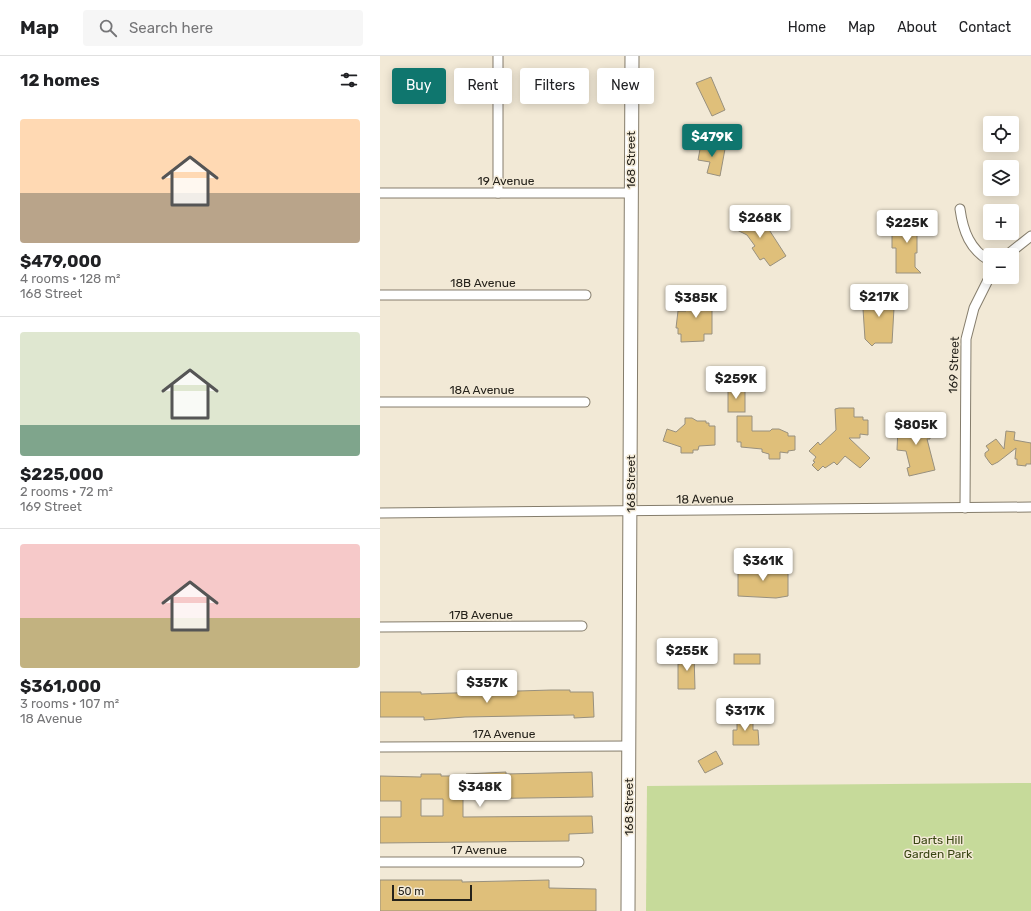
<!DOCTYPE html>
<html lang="en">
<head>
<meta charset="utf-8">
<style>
  :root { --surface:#fff; --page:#f6f6f6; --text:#202124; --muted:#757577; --line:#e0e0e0; --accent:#0f766e }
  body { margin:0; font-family:Rubik,sans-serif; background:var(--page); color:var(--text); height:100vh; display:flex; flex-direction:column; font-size:15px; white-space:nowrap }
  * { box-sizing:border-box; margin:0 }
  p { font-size:13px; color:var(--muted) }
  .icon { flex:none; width:22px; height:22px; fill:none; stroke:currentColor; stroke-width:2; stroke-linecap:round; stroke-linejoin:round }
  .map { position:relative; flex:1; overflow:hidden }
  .sheet { display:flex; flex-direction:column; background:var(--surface); width:380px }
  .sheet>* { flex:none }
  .top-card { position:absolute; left:12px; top:12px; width:380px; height:36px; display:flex; gap:8px }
  .tools { position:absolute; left:603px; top:60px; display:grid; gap:8px }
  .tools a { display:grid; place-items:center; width:36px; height:36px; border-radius:4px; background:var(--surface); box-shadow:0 2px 10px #0003; font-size:20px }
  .scale { position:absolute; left:12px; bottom:10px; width:80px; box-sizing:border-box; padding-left:4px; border:2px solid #25221b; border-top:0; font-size:11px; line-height:14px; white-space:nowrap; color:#25221b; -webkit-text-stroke:3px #f2e9d6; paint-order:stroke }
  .price { position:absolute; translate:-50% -34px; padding:0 9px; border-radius:4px; background:#fff; color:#222; font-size:13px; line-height:26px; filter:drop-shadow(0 1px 2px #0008) }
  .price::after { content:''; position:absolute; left:50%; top:24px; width:12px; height:9px; margin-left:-6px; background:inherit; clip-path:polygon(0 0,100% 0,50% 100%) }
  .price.current { background:var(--accent); color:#fff }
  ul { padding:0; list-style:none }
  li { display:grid; align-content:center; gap:8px; height:212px; padding:0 20px }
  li+li { border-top:1px solid var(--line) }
  li span { display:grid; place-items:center; height:124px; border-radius:4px; color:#555 }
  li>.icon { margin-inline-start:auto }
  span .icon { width:72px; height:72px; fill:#fffc; stroke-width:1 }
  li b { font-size:17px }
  h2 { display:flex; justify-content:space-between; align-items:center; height:48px; padding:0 20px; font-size:17px }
  .chip { padding:0 14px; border-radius:4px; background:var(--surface); box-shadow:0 2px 10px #0003; font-size:14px; line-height:36px }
  .chip.current { background:var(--accent); color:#fff }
  header { display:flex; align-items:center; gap:24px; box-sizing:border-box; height:56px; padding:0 20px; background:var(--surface); border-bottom:1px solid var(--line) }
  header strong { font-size:19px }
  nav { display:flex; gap:22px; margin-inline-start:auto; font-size:14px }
  .search { width:280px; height:36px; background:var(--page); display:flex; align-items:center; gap:10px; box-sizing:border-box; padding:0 14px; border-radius:4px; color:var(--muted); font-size:15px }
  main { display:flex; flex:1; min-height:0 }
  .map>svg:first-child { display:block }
</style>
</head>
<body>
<header>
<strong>Map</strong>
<div class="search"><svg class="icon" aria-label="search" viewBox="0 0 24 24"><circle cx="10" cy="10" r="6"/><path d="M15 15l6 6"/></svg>Search here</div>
<nav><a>Home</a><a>Map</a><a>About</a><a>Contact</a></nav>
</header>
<main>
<section class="sheet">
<h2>12 homes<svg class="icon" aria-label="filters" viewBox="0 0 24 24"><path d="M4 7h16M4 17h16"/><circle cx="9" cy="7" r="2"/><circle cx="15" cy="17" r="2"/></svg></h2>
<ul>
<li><span style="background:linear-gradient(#ffd9b3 60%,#b9a48a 0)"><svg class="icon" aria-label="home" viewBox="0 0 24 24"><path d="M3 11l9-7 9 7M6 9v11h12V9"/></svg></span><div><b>$479,000</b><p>4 rooms · 128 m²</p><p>168 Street</p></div></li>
<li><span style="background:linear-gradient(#dfe7d0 75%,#7fa58c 0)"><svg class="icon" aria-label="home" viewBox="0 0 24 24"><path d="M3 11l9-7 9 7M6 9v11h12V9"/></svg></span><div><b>$225,000</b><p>2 rooms · 72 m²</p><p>169 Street</p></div></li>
<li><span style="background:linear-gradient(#f6c9c9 60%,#c2b280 0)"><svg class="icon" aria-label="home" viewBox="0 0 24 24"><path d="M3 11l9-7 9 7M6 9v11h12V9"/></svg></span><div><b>$361,000</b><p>3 rooms · 107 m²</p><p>18 Avenue</p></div></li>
</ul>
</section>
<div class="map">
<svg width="651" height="855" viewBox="0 0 651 855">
  <rect width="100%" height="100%" fill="#f2e9d6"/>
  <path fill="#c6da9a" d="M 651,727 L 651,855 L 266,855 L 267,730 Z"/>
  <g fill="#dfbf7a" stroke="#98907e" fill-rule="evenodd">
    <path d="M 331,21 L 345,54 L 332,60 L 316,27 Z"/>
    <path d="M 321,88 L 345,93 L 340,120 L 327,117 L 330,106 L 318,104 Z"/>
    <path d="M 367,158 L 386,169 L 406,200 L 390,210 L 384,202 L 380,204 L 372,192 L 375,190 L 367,179 L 353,172 L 354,169 L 351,167 L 355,160 L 364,162 Z"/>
    <path d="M 528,158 L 535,158 L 545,164 L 537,180 L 537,197 L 535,197 L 535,211 L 541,217 L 516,217 L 516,192 L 512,192 L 512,177 L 516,177 Z"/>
    <path d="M 315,236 L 332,236 L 332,278 L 324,278 L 324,285 L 301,286 L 301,278 L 298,278 L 298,272 L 296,272 L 298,255 L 306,255 L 306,251 L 315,251 Z"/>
    <path d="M 501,237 L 501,241 L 519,241 L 521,252 L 514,252 L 512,287 L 495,287 L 492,290 L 485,283 L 482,238 Z"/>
    <rect x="348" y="331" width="17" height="25"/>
    <path d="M 459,352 L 474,352 L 474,361 L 483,361 L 483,364 L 488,364 L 488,379 L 480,378 L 480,382 L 469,382 L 490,402 L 480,412 L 465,400 L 457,409 L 454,406 L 445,412 L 443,410 L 438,415 L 432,409 L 435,406 L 433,405 L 436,401 L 429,395 L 438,386 L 440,389 L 456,374 L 455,353 Z"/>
    <path d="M 357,360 L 372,360 L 372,375 L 390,375 L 392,373 L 399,373 L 408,377 L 408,380 L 415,380 L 415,394 L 408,395 L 408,397 L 400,396 L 400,403 L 389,403 L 389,398 L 382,396 L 382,393 L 361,391 L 361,386 L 357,386 Z"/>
    <path d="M 305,362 L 312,362 L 317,365 L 326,365 L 326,367 L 329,367 L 329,370 L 335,370 L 335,389 L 319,390 L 318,394 L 313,394 L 313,397 L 301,397 L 301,391 L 283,385 L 287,373 L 296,376 L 305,368 Z"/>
    <path d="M 524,365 L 551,365 L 550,383 L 547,383 L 555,414 L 529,420 L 527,412 L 530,411 L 526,395 L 517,394 L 518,371 L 524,371 Z"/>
    <path d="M 626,375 L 635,376 L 634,384 L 651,387 L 651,408 L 646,408 L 646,410 L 637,409 L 637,403 L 635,403 L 636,392 L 618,406 L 612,409 L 610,407 L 605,400 L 605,397 L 609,394 L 606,390 L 616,383 L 624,393 Z"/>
    <path d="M 378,505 L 388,505 L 388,513 L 408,513 L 408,540 L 396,542 L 358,540 L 358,513 L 378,513 Z"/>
    <path d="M 300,598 L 314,598 L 315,633 L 298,633 L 298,608 L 300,608 Z"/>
    <rect x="354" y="598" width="26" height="10"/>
    <path d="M 171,634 L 190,634 L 190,636 L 213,636 L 214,661 L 194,662 L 194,659 L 85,661 L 44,664 L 44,661 L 0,661 L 0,636 L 41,636 L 41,638 Z"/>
    <path d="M 357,660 L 373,660 L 373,674 L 378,674 L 379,689 L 353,689 L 353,674 L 357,674 Z"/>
    <path d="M 336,695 L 343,708 L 325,717 L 318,705 Z"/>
    <path d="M 126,716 L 126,718 L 212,716 L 213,741 L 83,743 L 83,761 L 212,760 L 213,777 L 189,778 L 189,785 L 0,787 L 0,761 L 21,761 L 21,745 L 0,745 L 0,720 L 41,721 L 41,718 L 61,718 L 61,720 L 86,720 L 86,718 ZM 41,743 L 63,743 L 63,760 L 41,760 Z"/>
    <path d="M 0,824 L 82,824 L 82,826 L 169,824 L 169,832 L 216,833 L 216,855 L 0,855 Z"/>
  </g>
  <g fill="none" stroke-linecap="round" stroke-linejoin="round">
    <g stroke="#857d6c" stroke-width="11">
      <g id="minor">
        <path d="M 118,0 L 118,137"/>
        <path d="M 0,137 L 251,137"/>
        <path d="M 580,153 C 583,175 590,194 610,205"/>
        <path d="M 627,199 L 651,180"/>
        <path d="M 0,239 L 206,239"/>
        <path d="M 0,346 L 205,346"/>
        <path d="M 585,452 L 586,283 L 594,252 L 610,220"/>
        <path d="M 0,457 L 651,451"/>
        <path d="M 0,571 L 202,570"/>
        <path d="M 0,691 L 249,690"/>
        <path d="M 0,806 L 199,806"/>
      </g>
    </g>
    <g stroke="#857d6c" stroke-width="15">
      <path id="secondary" d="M 248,855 L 252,0"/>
    </g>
    <use href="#minor" stroke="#fff" stroke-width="9"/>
    <use href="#secondary" stroke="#fff" stroke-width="13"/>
  </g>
  <g text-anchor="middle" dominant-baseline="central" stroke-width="3" stroke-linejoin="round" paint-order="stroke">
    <g font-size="12" fill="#25221b" stroke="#f2e9d6">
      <text transform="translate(251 104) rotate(-90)">168 Street</text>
      <text x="126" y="125">19 Avenue</text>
      <text x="103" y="227">18B Avenue</text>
      <text transform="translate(574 309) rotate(-88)">169 Street</text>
      <text x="102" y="334">18A Avenue</text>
      <text transform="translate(251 428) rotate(-90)">168 Street</text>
      <text transform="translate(325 443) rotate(-1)">18 Avenue</text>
      <text x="101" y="559">17B Avenue</text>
      <text x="124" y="678">17A Avenue</text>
      <text transform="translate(249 751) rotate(-90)">168 Street</text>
      <text x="99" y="794">17 Avenue</text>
    </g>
    <g font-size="12" fill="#394512" stroke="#f2e9d6">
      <text x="558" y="784">Darts Hill<tspan x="558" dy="14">Garden Park</tspan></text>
    </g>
  </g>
</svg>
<div class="tools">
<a><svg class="icon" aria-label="locate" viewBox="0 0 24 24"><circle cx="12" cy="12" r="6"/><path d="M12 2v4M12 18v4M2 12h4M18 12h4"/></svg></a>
<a><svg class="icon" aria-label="layers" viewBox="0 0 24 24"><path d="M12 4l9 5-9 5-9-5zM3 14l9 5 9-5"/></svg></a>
<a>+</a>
<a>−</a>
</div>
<div class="scale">50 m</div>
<b class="price current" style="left:332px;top:102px">$479K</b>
<b class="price" style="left:380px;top:183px">$268K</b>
<b class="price" style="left:527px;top:188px">$225K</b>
<b class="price" style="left:499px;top:262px">$217K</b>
<b class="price" style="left:316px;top:263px">$385K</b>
<b class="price" style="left:356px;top:344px">$259K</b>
<b class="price" style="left:536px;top:390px">$805K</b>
<b class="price" style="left:383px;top:526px">$361K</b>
<b class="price" style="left:307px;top:616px">$255K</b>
<b class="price" style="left:107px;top:648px">$357K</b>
<b class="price" style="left:365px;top:676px">$317K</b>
<b class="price" style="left:100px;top:752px">$348K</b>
<div class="top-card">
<a class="chip current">Buy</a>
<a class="chip">Rent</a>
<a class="chip">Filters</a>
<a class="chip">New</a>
</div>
</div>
</main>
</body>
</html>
